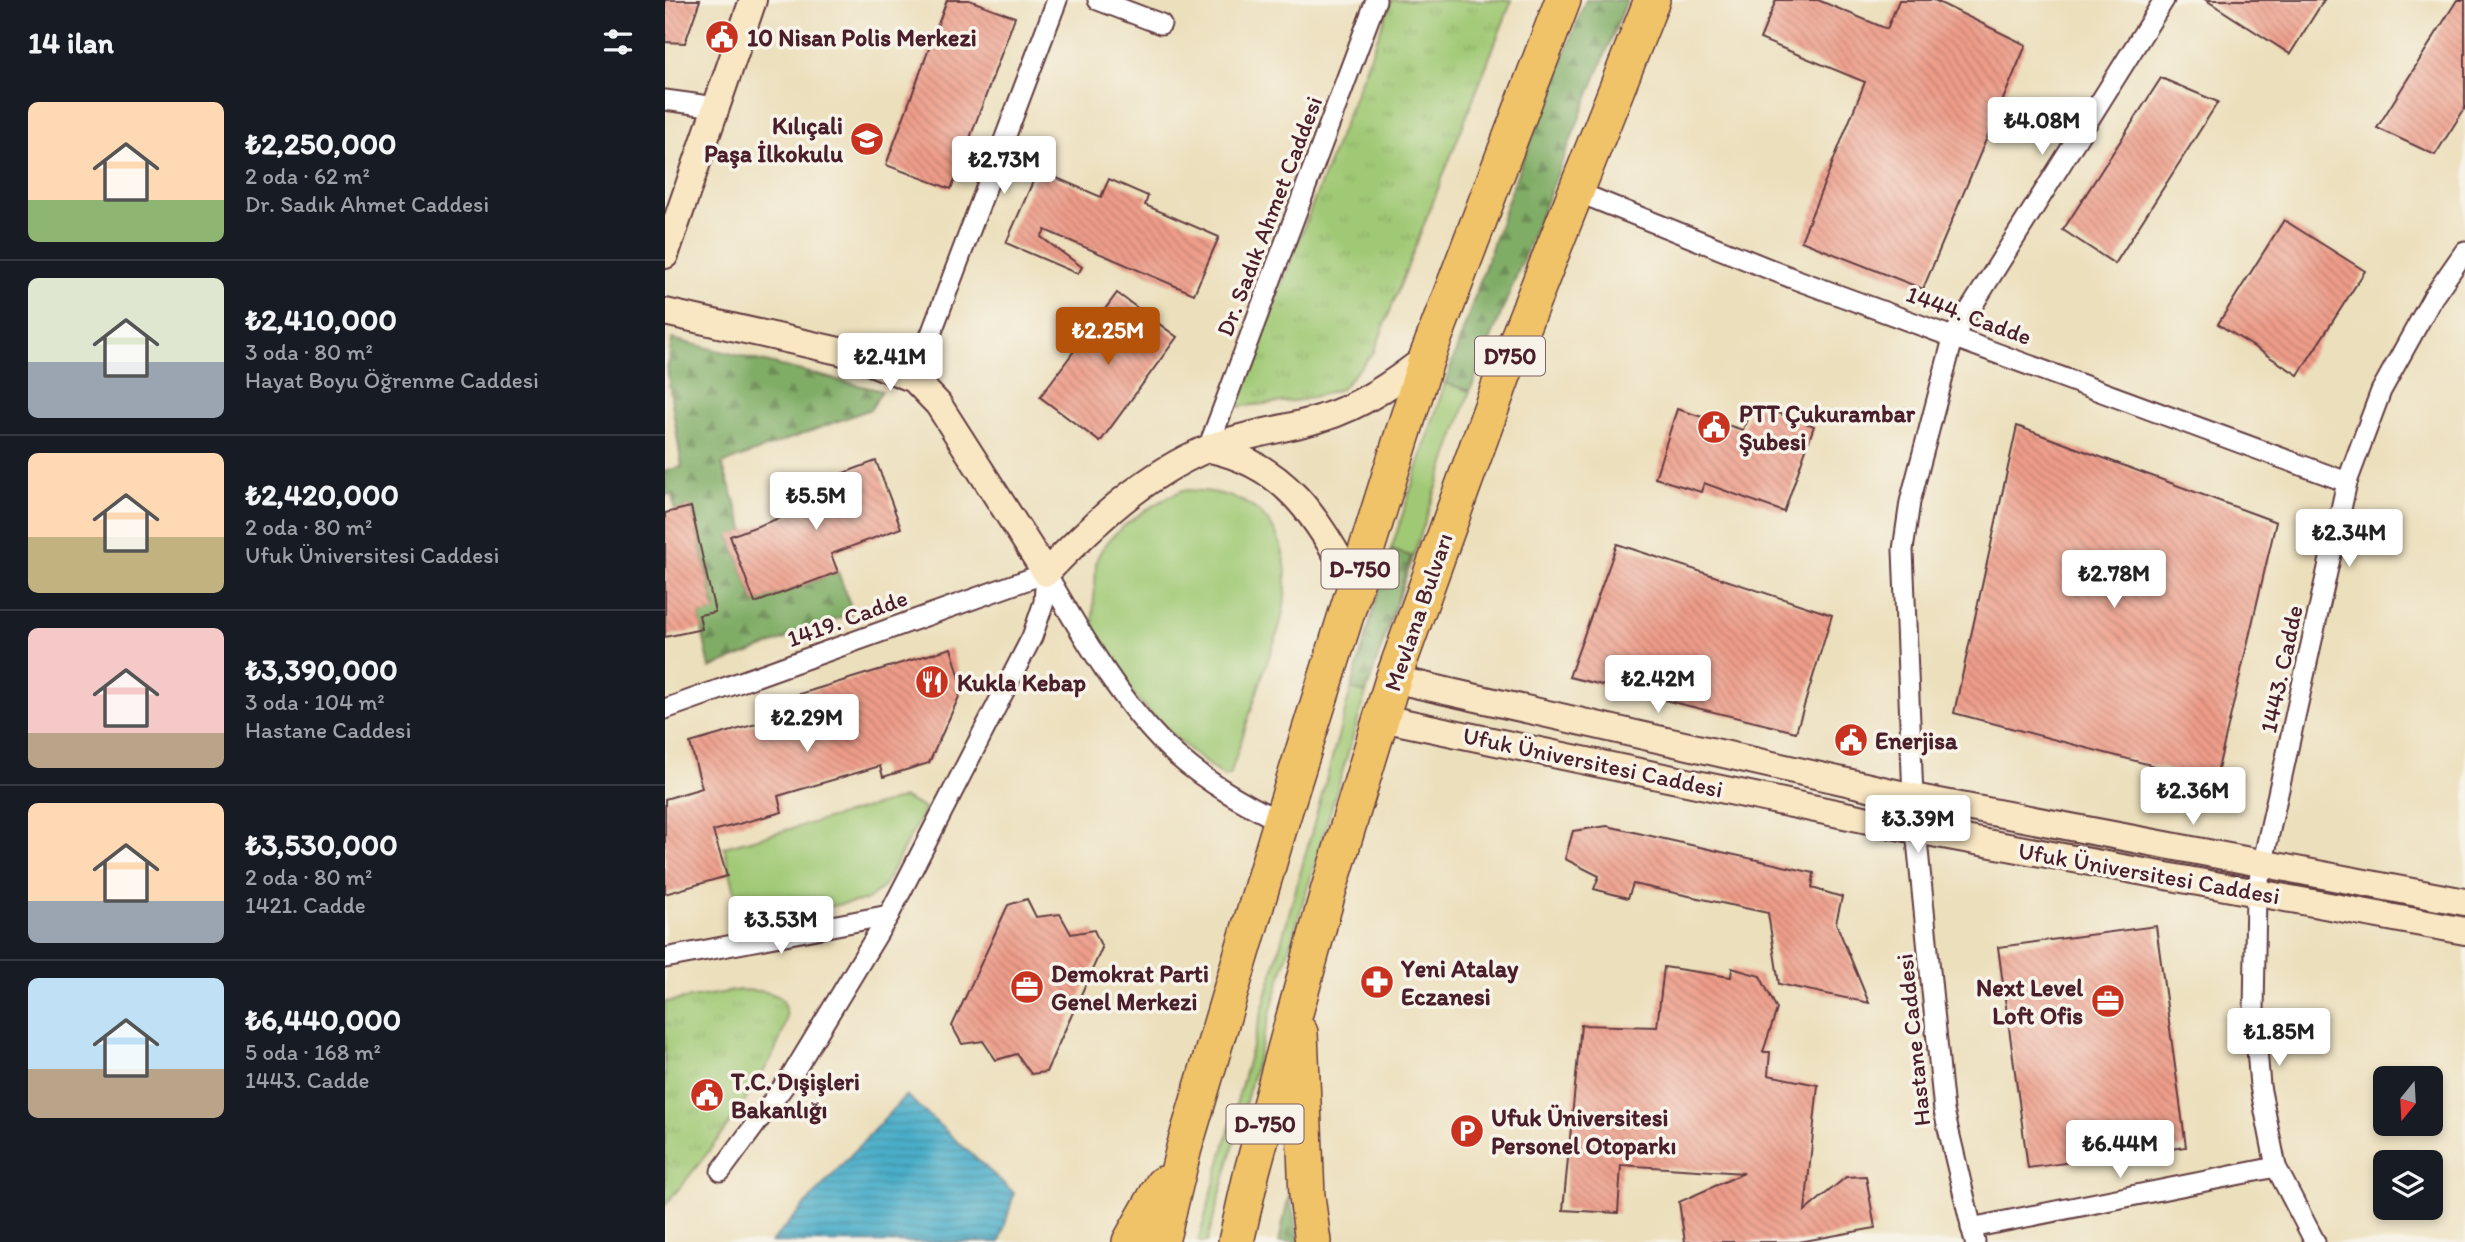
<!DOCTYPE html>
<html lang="tr">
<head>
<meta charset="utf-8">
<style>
  :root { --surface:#171b24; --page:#20242c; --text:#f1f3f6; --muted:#9ea1a6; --line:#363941; --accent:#b45309 }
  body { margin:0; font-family:Itim,sans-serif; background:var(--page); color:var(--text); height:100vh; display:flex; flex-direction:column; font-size:26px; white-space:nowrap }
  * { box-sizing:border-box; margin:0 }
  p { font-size:23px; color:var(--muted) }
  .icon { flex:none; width:38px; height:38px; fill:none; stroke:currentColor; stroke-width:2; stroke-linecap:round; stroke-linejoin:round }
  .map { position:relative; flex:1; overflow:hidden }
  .drawer { display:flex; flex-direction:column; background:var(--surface); width:665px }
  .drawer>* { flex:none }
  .needle { width:46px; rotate:198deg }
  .controls { position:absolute; left:1708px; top:1066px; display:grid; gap:14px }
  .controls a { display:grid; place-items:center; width:70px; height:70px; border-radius:10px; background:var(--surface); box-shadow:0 4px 10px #0003; font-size:35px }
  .price { position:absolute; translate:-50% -60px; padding:0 16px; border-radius:7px; background:#fff; color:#222; font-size:23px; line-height:46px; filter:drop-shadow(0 2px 4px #0008) }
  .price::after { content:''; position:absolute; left:50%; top:42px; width:21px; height:16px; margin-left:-10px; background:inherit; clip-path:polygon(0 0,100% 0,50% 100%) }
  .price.active { background:var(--accent); color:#fff }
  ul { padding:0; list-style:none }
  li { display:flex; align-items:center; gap:21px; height:175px; padding:0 28px }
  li+li { border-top:2px solid var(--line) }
  li span { display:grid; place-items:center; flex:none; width:196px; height:140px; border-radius:10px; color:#555 }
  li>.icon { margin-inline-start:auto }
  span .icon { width:84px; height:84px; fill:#fffc; stroke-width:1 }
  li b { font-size:30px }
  h2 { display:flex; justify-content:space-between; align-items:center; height:84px; padding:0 28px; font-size:30px }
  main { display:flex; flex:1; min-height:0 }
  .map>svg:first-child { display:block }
</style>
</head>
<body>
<main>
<section class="drawer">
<h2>14 ilan<svg class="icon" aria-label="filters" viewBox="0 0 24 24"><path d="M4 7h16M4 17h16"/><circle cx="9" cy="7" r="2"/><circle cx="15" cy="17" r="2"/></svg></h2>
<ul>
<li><span style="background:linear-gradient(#ffd9b3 70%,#8fb573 0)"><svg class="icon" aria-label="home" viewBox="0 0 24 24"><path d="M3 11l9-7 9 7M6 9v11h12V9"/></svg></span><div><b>₺2,250,000</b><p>2 oda · 62 m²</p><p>Dr. Sadık Ahmet Caddesi</p></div></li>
<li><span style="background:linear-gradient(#dfe7d0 60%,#9aa5b1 0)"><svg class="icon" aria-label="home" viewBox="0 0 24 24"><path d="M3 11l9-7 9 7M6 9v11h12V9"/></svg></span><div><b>₺2,410,000</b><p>3 oda · 80 m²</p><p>Hayat Boyu Öğrenme Caddesi</p></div></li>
<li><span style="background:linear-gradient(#ffd9b3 60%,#c2b280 0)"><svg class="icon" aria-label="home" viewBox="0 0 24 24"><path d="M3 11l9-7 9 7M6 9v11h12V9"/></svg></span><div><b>₺2,420,000</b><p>2 oda · 80 m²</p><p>Ufuk Üniversitesi Caddesi</p></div></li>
<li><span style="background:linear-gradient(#f6c9c9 75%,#b9a48a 0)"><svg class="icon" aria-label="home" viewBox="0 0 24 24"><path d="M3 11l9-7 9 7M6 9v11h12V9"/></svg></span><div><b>₺3,390,000</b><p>3 oda · 104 m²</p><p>Hastane Caddesi</p></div></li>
<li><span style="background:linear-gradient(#ffd9b3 70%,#9aa5b1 0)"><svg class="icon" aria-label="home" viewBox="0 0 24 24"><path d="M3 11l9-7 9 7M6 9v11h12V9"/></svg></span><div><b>₺3,530,000</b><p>2 oda · 80 m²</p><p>1421. Cadde</p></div></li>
<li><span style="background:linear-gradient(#bfe0f5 65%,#b9a48a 0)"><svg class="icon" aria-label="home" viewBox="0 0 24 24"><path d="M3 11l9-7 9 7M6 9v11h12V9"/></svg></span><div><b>₺6,440,000</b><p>5 oda · 168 m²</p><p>1443. Cadde</p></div></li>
</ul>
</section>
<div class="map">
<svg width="1800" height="1242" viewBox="0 0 1800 1242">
  <defs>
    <pattern id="forest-firs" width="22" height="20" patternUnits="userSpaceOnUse" patternTransform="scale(1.75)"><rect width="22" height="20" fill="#80ad66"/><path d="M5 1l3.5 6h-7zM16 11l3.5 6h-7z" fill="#6b8c54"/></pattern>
    <pattern id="park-tufts" width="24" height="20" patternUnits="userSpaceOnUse" patternTransform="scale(1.75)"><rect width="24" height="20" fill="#a0c975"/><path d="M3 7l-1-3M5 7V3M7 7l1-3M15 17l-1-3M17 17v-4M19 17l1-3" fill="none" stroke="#8bac65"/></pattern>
    <pattern id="water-rules" width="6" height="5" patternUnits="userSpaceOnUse" patternTransform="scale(1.75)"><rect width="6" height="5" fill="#4aaec9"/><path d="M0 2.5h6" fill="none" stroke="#408da3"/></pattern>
    <pattern id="building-back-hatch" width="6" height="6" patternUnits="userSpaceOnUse" patternTransform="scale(1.75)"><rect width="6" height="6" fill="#ee9d89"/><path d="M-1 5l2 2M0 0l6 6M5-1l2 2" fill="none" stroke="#c37f70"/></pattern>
  </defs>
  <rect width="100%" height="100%" fill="#f7f3e8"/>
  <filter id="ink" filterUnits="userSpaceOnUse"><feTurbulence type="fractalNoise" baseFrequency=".0143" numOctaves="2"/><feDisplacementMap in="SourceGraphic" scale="14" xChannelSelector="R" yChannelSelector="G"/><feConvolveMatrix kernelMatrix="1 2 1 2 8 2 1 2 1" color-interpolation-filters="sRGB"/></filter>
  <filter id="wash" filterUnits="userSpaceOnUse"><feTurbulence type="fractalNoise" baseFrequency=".00686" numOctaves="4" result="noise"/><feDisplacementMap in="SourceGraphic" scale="28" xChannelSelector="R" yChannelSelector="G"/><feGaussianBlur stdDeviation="1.57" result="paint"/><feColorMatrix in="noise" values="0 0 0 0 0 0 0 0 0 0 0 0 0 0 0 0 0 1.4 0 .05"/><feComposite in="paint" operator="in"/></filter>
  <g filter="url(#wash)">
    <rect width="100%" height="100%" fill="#ecdfbc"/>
    <g fill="#a0c975" stroke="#757450" stroke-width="2">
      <path d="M 780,383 L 805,391 L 701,693 L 610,996 L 542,1242 L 533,1242 L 717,578 Z"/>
      <path d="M 518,490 C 594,490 630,529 619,606 C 616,630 604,654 597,677 C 586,710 576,742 565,775 L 559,777 C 520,750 439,676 429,629 C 427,616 429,599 430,586 C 431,578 430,567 432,559 C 442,531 493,501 518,490 Z"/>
      <path d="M 239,798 L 260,809 L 218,887 L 202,900 L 77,921 L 59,847 Z"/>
    </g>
    <g fill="url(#forest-firs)" stroke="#656648" stroke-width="2">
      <path d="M 921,0 L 962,0 L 805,391 L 780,383 L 851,177 Z"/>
      <path d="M 7,339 L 217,391 L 206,409 L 57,464 L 80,531 L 65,537 L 90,603 L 173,572 L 188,613 L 45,668 L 34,615 L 50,611 L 27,507 L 10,511 L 7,494 L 0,495 L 0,471 L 17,467 L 2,370 Z"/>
      <path d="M 726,550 L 746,556 L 701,693 L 686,689 Z"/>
      <path d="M 624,1195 L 635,1242 L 614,1242 Z"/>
    </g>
    <g fill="url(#park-tufts)" stroke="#757450" stroke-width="2">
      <path d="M 727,0 L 847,0 L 709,352 L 676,389 L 637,400 L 569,407 Z"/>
      <path d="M 75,990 C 89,991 110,989 119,1003 C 139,1038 25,1176 0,1205 L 0,1002 Z"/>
    </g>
    <path fill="url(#water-rules)" stroke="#4a667a" stroke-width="2" d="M 241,1095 L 349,1193 L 335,1242 L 106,1242 Z"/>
    <g id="blocks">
      <g fill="url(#building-back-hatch)">
        <path d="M 0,0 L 35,0 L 20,43 L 0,42 Z"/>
        <path d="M 282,0 L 304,0 L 350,17 L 286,189 L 221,165 Z"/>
        <path d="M 1111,0 L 1153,0 L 1222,29 L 1234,0 L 1269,0 L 1361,45 L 1258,289 L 1136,241 L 1200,82 L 1095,39 Z"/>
        <path d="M 1541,0 L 1659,0 L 1625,54 Z"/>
        <path d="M 1792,0 L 1800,0 L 1800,108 L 1770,155 L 1712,128 Z"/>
        <path d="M 1496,78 L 1553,102 L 1450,264 L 1398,230 Z"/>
        <path d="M 373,170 L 436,197 L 444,179 L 483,196 L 480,205 L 554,237 L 529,294 L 380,230 L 376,237 L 417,267 L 413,274 L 341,243 Z"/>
        <path d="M 1619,220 L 1700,271 L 1633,375 L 1553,324 Z"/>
        <path d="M 452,293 L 512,337 L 435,442 L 375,397 Z"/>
        <path d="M 1087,404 L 1149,426 L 1119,512 L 1039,483 L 1036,492 L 990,478 L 1012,409 L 1078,430 Z"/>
        <path d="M 1352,426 L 1611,522 L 1550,782 L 1289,713 Z"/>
        <path d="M 211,461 L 236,528 L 166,554 L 173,572 L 90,603 L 65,536 L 134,511 L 127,492 Z"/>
        <path d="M 26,507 L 50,612 L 34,615 L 37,629 L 0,637 L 0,513 Z"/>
        <path d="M 952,544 L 1167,615 L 1131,732 L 904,677 Z"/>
        <path d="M 286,648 L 298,688 L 264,763 L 218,777 L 215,766 L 113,796 L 117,812 L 48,831 L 62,876 L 0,894 L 0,799 L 37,788 L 25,743 L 109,719 L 105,703 Z"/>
        <path d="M 942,826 L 1149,873 L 1147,888 L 1177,897 L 1171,923 L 1204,1003 L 1114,984 L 1103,913 L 968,884 L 963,898 L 929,889 L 934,876 L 900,859 L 908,831 Z"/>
        <path d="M 362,899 L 371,917 L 395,914 L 406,934 L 429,930 L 437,948 L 381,1072 L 366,1074 L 352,1054 L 331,1060 L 318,1041 L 297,1044 L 287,1026 L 343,905 Z"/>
        <path d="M 1491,926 L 1521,1147 L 1363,1168 L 1333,947 Z"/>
        <path d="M 999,967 L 1066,977 L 1067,968 L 1095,976 L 1112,1009 L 1098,1052 L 1105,1052 L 1103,1075 L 1153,1085 L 1140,1211 L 1181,1177 L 1201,1176 L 1210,1228 L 1134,1242 L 1020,1242 L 1014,1202 L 1079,1173 L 956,1165 L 953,1213 L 898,1210 L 916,1025 L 992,1027 Z"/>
      </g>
    </g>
  </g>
  <g filter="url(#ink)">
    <use href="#blocks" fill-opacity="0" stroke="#623c41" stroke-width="2"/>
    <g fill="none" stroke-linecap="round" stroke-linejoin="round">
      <g stroke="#623c41" stroke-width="23">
        <g id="street">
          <path d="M 433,0 L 496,24"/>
          <path d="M 0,100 L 51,107"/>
          <path d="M 910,191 L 1127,278 L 1682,482"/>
          <path d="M 249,379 L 392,0"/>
          <path d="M 543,448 L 711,0"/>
          <path d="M 381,573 C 415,632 461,712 512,756 C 544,784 579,803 616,822"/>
          <path d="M 0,709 L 381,573"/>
          <path d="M 1248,797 L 1238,550 L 1245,502 L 1289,335 L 1499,0"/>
          <path d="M 1251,830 L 1279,1111 L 1310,1242"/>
          <path d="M 0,958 L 224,915"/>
          <path d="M 56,1171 L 127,1075 L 224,915 L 367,637 L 379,602 L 381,573"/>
          <path d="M 1306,1228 L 1611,1167"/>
          <path d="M 1650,1242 L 1611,1167 L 1595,1086 L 1589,1012 L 1591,893 L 1682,482 L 1716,391 L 1768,297 L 1800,251"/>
        </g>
      </g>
      <g stroke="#623c41" stroke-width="30">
        <g id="secondary">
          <path d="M 0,255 L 88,0"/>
          <path d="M 0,312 L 183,353 L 249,379 L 273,404 L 381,573 C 429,523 479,475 544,448 C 581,433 620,430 657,418 C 697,406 730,382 762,357"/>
          <path d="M 545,449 C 623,465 653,521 690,586"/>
          <path d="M 728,679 L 1248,797 L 1800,902"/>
          <path d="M 717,718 L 1251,830 L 1800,931"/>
        </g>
      </g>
      <g stroke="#623c41" stroke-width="38">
        <g id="highway">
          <path d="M 635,1033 L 642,1196 L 648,1242"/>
          <path d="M 465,1242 L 498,1184"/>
          <path d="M 496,1242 L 519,1148 L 616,822 L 762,357 L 898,0"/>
          <path d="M 571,1242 L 587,1171 L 663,892 L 728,679 L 839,373 L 987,0"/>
        </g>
      </g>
      <use href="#street" stroke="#fff" stroke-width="19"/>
      <use href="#secondary" stroke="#f9e7c3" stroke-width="26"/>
      <use href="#highway" stroke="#f0c369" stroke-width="35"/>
    </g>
  </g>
  <defs>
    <g id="civic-disc" transform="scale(1.75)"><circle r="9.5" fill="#c8321e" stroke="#f7f3e8"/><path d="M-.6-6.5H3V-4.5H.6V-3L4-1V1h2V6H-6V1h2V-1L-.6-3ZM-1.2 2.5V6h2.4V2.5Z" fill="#fff"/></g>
    <g id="school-disc" transform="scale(1.75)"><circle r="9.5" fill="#c8321e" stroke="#f7f3e8"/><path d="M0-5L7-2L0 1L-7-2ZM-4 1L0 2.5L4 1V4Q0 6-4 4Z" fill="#fff"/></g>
    <g id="restaurant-disc" transform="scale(1.75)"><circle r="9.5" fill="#c8321e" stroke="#f7f3e8"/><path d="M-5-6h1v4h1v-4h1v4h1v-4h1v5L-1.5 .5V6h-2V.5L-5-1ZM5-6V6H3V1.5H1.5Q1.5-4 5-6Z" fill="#fff"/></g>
    <g id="pharmacy-disc" transform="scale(1.75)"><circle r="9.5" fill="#c8321e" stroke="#f7f3e8"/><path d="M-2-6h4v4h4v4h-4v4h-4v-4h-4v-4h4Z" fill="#fff"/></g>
    <g id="office-disc" transform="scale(1.75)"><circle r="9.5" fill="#c8321e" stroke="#f7f3e8"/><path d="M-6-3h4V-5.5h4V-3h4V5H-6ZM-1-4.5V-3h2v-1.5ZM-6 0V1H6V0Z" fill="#fff"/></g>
    <g id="parking-disc" transform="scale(1.75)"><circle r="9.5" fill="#c8321e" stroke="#f7f3e8"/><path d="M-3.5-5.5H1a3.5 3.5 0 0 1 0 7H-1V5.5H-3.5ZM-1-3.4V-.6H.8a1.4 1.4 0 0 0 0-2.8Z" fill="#fff"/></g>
  </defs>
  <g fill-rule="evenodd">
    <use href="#civic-disc" x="57" y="37"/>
    <use href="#school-disc" x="202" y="139"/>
    <use href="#civic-disc" x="1049" y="427"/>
    <use href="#restaurant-disc" x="267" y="682"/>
    <use href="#civic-disc" x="1186" y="740"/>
    <use href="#pharmacy-disc" x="712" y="982"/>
    <use href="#office-disc" x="362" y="987"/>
    <use href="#office-disc" x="1443" y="1001"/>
    <use href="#civic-disc" x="42" y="1095"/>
    <use href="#parking-disc" x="802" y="1131"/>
  </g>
  <g text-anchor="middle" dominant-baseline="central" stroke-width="7" stroke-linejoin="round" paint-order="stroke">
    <g fill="#f7f3e8" stroke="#7e5f64" stroke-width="2">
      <rect x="810" y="336.5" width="70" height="39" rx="5"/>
      <rect x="656.5" y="549.5" width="77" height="39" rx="5"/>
      <rect x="561.5" y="1104.5" width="77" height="39" rx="5"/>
    </g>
    <g font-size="23" font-weight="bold" fill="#4a1f2b">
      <text x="845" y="356">D750</text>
      <text x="695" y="569">D-750</text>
      <text x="600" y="1124">D-750</text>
    </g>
    <g font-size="24" font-weight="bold" fill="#4a1f2b" stroke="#f7f3e8" text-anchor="start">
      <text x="82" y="37">10 Nisan Polis Merkezi</text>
      <text x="178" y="125" text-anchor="end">Kılıçali<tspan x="178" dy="28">Paşa İlkokulu</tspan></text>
      <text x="1074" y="413">PTT Çukurambar<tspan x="1074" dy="28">Şubesi</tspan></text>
      <text x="292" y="682">Kukla Kebap</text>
      <text x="1210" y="740">Enerjisa</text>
      <text x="736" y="968">Yeni Atalay<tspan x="736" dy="28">Eczanesi</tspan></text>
      <text x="386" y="973">Demokrat Parti<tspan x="386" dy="28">Genel Merkezi</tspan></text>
      <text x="1418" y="987" text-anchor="end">Next Level<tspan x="1418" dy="28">Loft Ofis</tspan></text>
      <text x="66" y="1081">T.C. Dışişleri<tspan x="66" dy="28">Bakanlığı</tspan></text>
      <text x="826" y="1117">Ufuk Üniversitesi<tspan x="826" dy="28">Personel Otoparkı</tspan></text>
    </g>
    <g font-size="24" fill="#4a1f2b" stroke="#f7f3e8">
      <text transform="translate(604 216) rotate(-69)">Dr. Sadık Ahmet Caddesi</text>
      <text transform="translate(1304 315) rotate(20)">1444. Cadde</text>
      <text transform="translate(753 612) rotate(-71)">Mevlana Bulvarı</text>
      <text transform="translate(182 618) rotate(-20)">1419. Cadde</text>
      <text transform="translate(1616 669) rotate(-78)">1443. Cadde</text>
      <text transform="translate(928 762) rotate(12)">Ufuk Üniversitesi Caddesi</text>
      <text transform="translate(1484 873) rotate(10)">Ufuk Üniversitesi Caddesi</text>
      <text transform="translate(1248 1040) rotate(-96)">Hastane Caddesi</text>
    </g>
  </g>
</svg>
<div class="controls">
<a><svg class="needle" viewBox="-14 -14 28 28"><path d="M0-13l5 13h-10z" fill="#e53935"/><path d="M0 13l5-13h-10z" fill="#9ea1a6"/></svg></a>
<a><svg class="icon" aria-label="layers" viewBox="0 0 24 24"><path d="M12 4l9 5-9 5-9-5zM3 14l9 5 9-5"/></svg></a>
</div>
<b class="price" style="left:1377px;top:157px">₺4.08M</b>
<b class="price" style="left:339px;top:196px">₺2.73M</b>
<b class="price active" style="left:443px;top:367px">₺2.25M</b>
<b class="price" style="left:225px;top:393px">₺2.41M</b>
<b class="price" style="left:151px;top:532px">₺5.5M</b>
<b class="price" style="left:1684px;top:569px">₺2.34M</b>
<b class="price" style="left:1449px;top:610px">₺2.78M</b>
<b class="price" style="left:993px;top:715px">₺2.42M</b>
<b class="price" style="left:142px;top:754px">₺2.29M</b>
<b class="price" style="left:1528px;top:827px">₺2.36M</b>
<b class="price" style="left:1253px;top:855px">₺3.39M</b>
<b class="price" style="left:116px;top:956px">₺3.53M</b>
<b class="price" style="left:1614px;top:1068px">₺1.85M</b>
<b class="price" style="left:1455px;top:1180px">₺6.44M</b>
</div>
</main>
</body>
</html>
